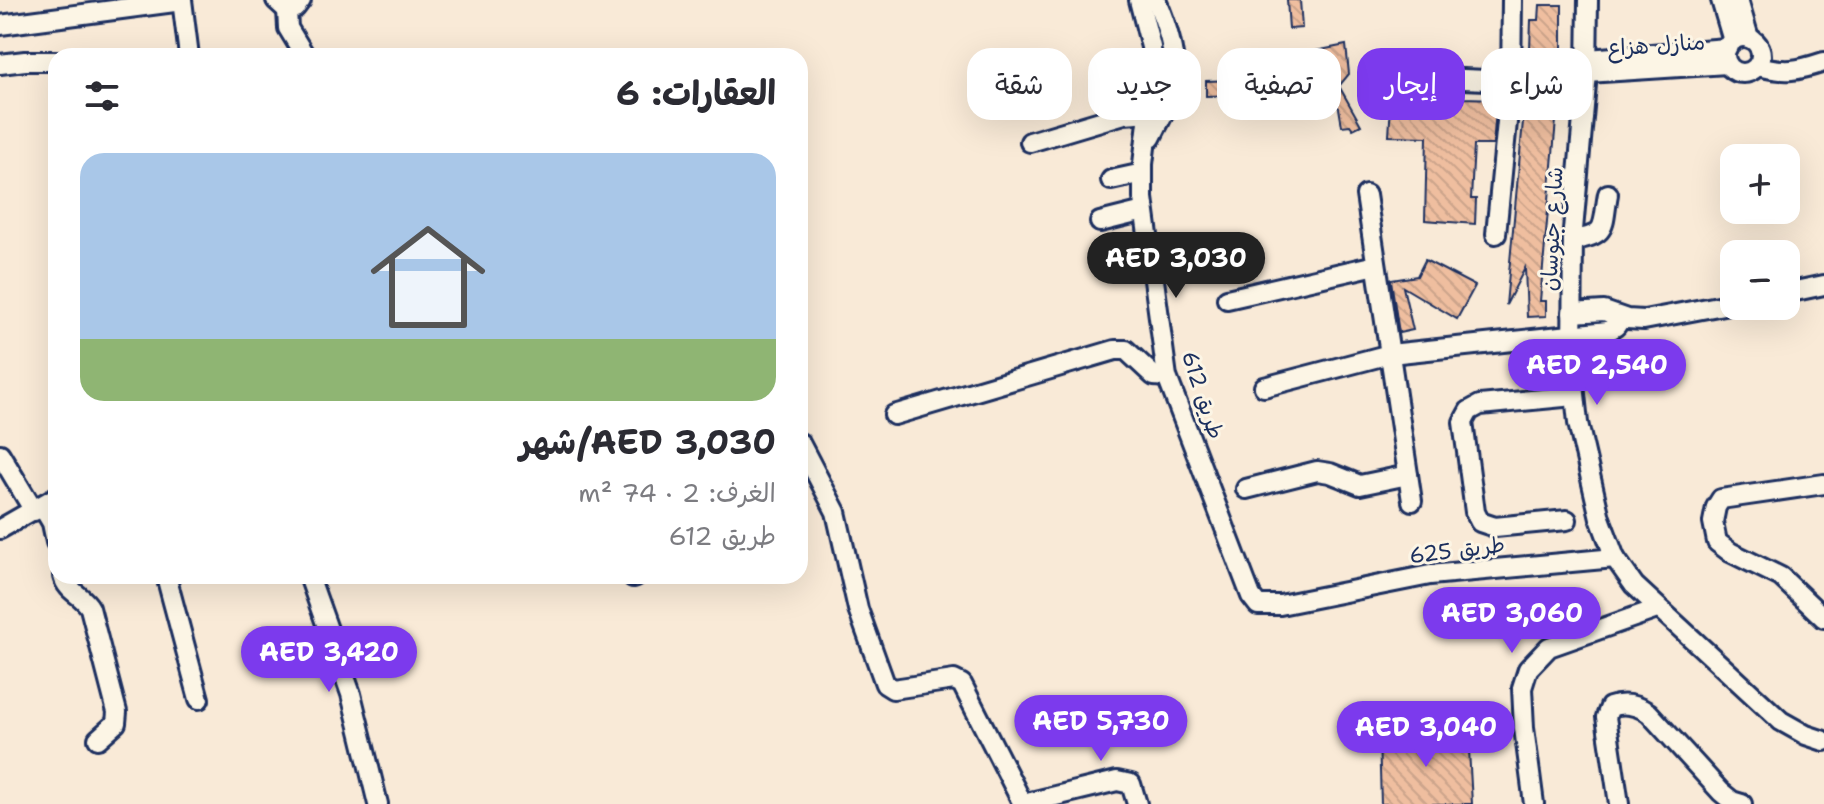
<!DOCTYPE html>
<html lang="ar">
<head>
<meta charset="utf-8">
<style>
  :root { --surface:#fff; --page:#f2f2f3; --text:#2b2b33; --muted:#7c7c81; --line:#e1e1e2; --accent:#7c3aed }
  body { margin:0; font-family:"Shantell Sans","Playpen Sans Arabic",sans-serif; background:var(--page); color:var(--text); direction:rtl; height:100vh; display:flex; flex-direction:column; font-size:30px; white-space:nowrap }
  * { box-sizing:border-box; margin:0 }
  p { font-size:26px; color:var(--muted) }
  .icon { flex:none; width:44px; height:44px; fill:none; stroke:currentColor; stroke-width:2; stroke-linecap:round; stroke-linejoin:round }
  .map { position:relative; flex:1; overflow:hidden; direction:ltr }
  .panel { position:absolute; left:48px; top:48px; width:760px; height:536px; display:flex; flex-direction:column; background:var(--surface); border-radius:24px; box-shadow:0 8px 32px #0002; direction:rtl }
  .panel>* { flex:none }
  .banner { position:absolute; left:832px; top:48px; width:760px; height:72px; direction:rtl; display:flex; gap:16px }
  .fabs { position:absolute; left:1720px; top:144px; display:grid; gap:16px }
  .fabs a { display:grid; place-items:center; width:80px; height:80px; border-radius:16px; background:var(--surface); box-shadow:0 8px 32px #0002; font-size:40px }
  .price { position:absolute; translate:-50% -68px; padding:0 18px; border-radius:28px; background:var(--accent); color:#fff; font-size:26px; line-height:52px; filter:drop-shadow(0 2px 4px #0008) }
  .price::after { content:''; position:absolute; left:50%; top:48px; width:24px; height:18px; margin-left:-12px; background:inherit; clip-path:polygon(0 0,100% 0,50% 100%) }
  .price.on { background:#222; color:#fff }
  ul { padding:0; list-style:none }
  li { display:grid; align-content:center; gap:16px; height:424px; padding:0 32px }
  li+li { border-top:2px solid var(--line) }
  li span { display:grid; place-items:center; height:248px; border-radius:24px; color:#555 }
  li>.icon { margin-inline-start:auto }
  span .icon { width:144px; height:144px; fill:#fffc; stroke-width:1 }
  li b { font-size:34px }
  h2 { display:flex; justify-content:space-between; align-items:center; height:96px; padding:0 32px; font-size:34px }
  .pill { padding:0 28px; border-radius:24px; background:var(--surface); box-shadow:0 8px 32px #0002; font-size:28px; line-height:72px }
  .pill.on { background:var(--accent); color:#fff }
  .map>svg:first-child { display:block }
</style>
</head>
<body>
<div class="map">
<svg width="1824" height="804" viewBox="0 0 1824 804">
  <defs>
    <pattern id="building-back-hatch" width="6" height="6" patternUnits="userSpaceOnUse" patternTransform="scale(2)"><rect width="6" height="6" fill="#efbe9f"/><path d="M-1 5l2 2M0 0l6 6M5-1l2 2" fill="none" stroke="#cca48b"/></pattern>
  </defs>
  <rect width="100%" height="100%" fill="#f9ead7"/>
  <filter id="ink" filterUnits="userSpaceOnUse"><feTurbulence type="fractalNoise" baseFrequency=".0125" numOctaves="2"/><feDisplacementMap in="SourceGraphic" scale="16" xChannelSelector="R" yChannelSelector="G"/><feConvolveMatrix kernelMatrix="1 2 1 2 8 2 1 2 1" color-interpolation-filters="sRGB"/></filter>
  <g filter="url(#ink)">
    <g fill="url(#building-back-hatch)" stroke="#1b2f5e" stroke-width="2">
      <path d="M 1287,0 L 1300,0 L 1302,28 L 1289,29 Z"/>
      <path d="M 1540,5 L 1562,5 L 1562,51 L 1530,50 L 1531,20 L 1539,20 Z"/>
      <path d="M 1346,45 L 1349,74 L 1339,86 L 1361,125 L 1353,129 L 1350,125 L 1342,126 L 1339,108 L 1333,100 L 1326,97 L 1303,98 L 1302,91 L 1238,97 L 1238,95 L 1206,96 L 1206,81 L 1236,80 L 1236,78 L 1291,72 L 1290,56 Z"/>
      <path d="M 1536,75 L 1560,75 L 1540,301 L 1546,301 L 1546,316 L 1527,317 L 1525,268 L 1506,305 L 1526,89 L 1535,89 Z"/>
      <path d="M 1401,90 L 1464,95 L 1463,98 L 1497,99 L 1493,145 L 1474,145 L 1471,199 L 1476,199 L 1475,224 L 1425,220 L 1427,137 L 1389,136 L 1391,104 L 1400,105 Z"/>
      <path d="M 1425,260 L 1475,286 L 1457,319 L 1403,287 L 1413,330 L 1399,333 L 1391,280 L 1417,276 Z"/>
      <path d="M 1468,731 L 1472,804 L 1381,804 L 1379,736 Z"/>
    </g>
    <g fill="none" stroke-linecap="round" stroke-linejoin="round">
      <g stroke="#1b2f5e" stroke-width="24">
        <g id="minor">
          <path d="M 182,0 L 189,56"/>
          <path d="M 276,0 L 287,10 L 295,8 L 301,0"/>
          <path d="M 1139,0 L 1151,47 L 1153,80 L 1143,164 L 1143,198 L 1167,377 L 1251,596 L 1258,605 L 1280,605 L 1430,575 L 1615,558"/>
          <path d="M 1588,0 L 1587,73 L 1573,230 L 1572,365 L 1578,423 L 1600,518 L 1615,558 L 1634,585 L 1781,721 L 1806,735 L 1824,741"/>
          <path d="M 1721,0 L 1733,41"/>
          <path d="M 1738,0 L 1749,38"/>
          <path d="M 287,10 L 288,28 L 305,56"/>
          <path d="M 0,25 L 182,1"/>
          <circle cx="1743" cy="55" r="18"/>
          <path d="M 1588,59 L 1727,48"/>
          <path d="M 1512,62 L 1587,64"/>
          <path d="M 0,64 L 25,61 L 56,61"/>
          <path d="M 1758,66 C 1786,73 1797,71 1824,62"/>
          <path d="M 1587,73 L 1727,64"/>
          <path d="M 1391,76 L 1511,81"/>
          <path d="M 1151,138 C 1160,120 1172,100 1174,79 C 1176,54 1166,23 1156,0"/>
          <path d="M 1030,142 L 1124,114 L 1150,112"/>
          <path d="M 1111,180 L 1143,173"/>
          <path d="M 1366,195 L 1412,501"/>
          <path d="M 1100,222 L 1144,211"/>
          <path d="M 1496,234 L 1511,81 L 1512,0"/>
          <path d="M 1573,240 C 1609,235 1602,226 1608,194"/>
          <path d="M 1786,293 L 1824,285"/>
          <path d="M 1227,299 L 1376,265"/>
          <path d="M 1572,313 L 1604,311 L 1627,319 L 1644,320 L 1734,303"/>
          <path d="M 1264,387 L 1390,354 L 1608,331 L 1616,326 L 1621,318"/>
          <path d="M 894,415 L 1115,350 L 1126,350 L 1154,376 L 1167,377"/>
          <path d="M 800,443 L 836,512 L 858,609 L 885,684 L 893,689 L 954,680 L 962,684 L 1023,804"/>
          <path d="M 0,454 L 34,511"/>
          <path d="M 1824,484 L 1721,499 L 1716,507 L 1713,522 L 1717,542 L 1730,552 L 1781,577 L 1824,618"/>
          <path d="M 1246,489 L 1317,471 L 1330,473 L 1360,485 L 1408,475"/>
          <path d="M 42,506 L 52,523 L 56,542"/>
          <path d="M 1567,520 L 1495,527 L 1480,522 L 1475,512 L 1463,422 L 1469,411 L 1480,405 L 1574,396"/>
          <path d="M 0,529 L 56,497"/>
          <path d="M 63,576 C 67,592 83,595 90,608 L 117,712 L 116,723 L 98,739"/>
          <path d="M 166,576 L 199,699"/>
          <path d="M 309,576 L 351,694 L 378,804"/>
          <path d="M 633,577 L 636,576"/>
          <path d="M 1023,804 L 1117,781 L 1131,784 L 1137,804"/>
          <path d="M 1534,804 L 1524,728 L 1522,688 L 1528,669 L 1549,647 L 1657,609"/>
          <path d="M 1619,804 L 1606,717 L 1610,707 C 1624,702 1637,705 1649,713 L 1721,792 L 1732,801 L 1742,804"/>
        </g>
      </g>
      <use href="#minor" stroke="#fcf5e5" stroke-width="18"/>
    </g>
  </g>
  <g text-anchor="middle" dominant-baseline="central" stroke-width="6" stroke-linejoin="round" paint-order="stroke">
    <g font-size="22" fill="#1b2f5e" stroke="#fcf5e5">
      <text transform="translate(1656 45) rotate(-4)">منازل هزاع</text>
      <text transform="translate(1552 229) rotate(-87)">شارع جنوسان</text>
      <text transform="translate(1203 395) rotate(72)">طريق 612</text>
      <text transform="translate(1457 550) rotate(-7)">طريق 625</text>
    </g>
  </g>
</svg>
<div class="fabs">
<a>+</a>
<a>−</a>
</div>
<b class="price on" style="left:1176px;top:300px">AED 3,030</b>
<b class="price" style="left:1597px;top:407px">AED 2,540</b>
<b class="price" style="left:1512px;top:655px">AED 3,060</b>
<b class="price" style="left:329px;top:694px">AED 3,420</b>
<b class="price" style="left:1101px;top:763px">AED 5,730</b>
<b class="price" style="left:1426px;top:769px">AED 3,040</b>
<div class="banner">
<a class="pill">شراء</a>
<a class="pill on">إيجار</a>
<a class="pill">تصفية</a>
<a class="pill">جديد</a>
<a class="pill">شقة</a>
</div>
<section class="panel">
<h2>العقارات: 6<svg class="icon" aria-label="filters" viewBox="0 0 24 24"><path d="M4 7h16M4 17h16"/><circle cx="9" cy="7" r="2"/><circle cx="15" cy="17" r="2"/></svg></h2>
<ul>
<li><span style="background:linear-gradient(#a9c7e8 75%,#8fb573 0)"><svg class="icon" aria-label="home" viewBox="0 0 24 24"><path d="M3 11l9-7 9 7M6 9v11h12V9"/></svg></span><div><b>AED 3,030/شهر</b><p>الغرف: 2 · 74 m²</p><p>طريق 612</p></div></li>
</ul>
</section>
</div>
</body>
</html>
